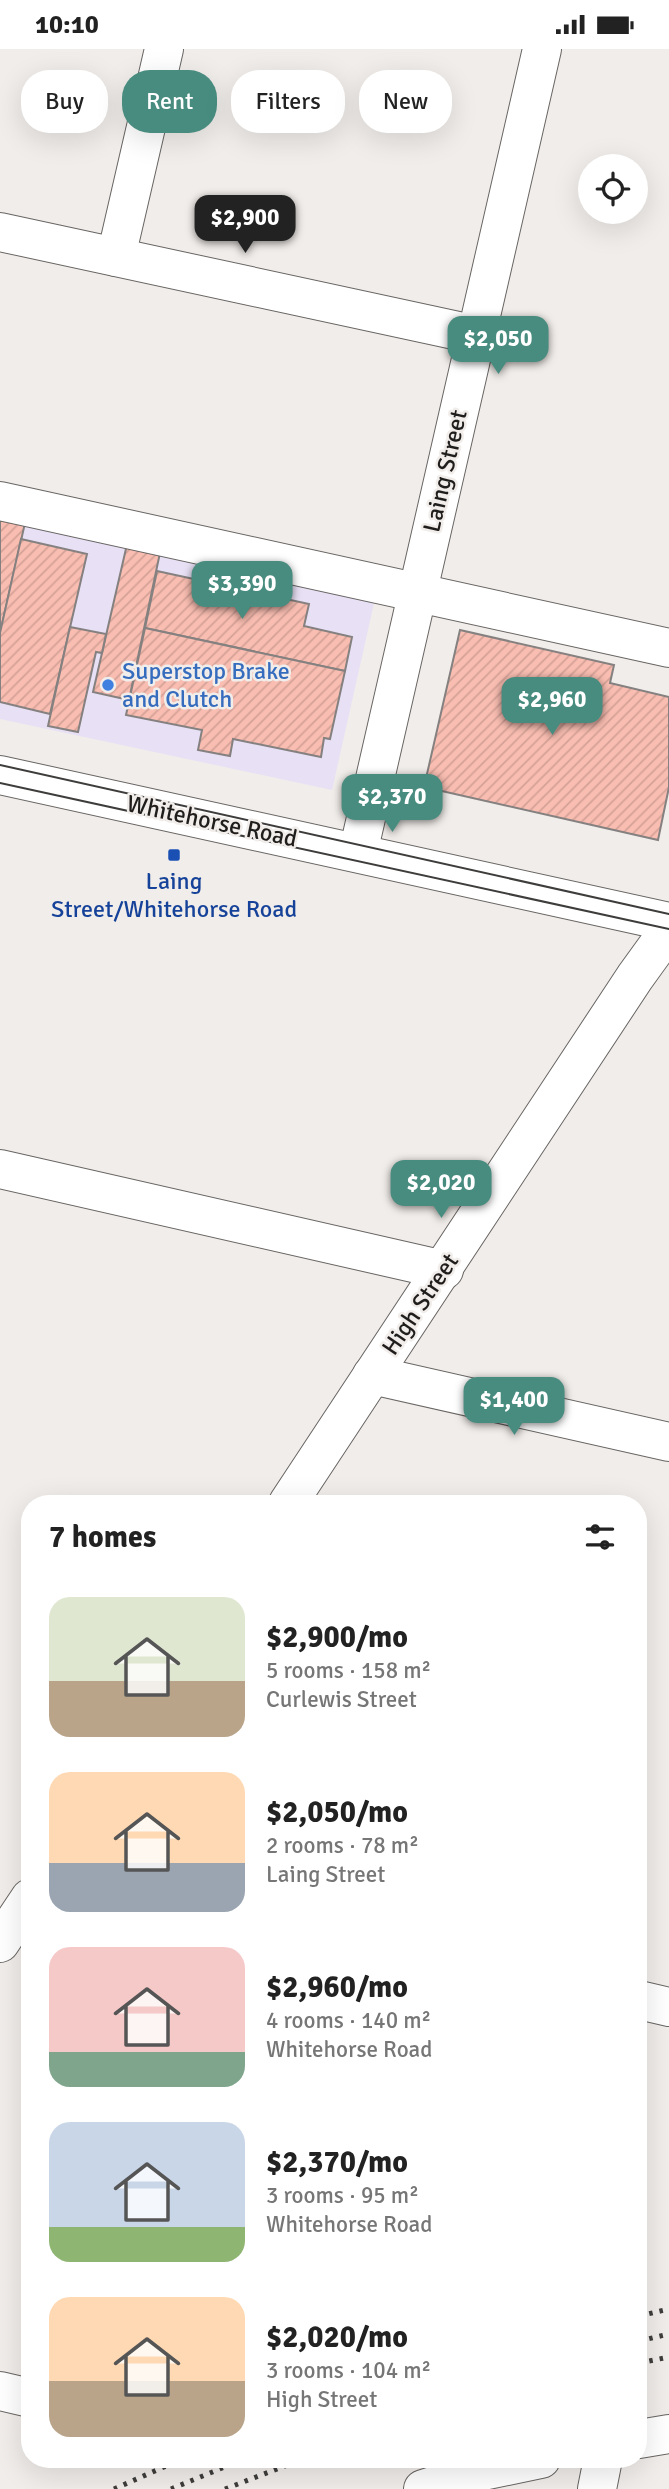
<!DOCTYPE html>
<html lang="en">
<head>
<meta charset="utf-8">
<style>
  :root { --surface:#fff; --page:#f2f2f2; --text:#222; --muted:#767676; --accent:#488c7f }
  body { margin:0; font-family:Signika,sans-serif; background:var(--page); color:var(--text); height:100vh; display:flex; flex-direction:column; font-size:26px; white-space:nowrap }
  * { box-sizing:border-box; margin:0 }
  p { font-size:23px; color:var(--muted) }
  .icon { flex:none; width:38px; height:38px; fill:none; stroke:currentColor; stroke-width:2; stroke-linecap:round; stroke-linejoin:round }
  .map { position:relative; flex:1; overflow:hidden }
  .sheet { position:absolute; left:21px; top:1446px; width:626px; height:973px; display:flex; flex-direction:column; background:var(--surface); border-radius:28px; box-shadow:0 7px 28px #0002 }
  .sheet>* { flex:none }
  .hud { position:absolute; left:21px; top:21px; width:628px; height:63px; display:flex; gap:14px }
  .tools { position:absolute; left:578px; top:105px; display:grid; gap:14px }
  .tools a { display:grid; place-items:center; width:70px; height:70px; border-radius:50%; background:var(--surface); box-shadow:0 7px 28px #0002; font-size:35px }
  .price { position:absolute; translate:-50% -60px; padding:0 16px; border-radius:14px; background:var(--accent); color:#fff; font-size:23px; line-height:46px; filter:drop-shadow(0 2px 4px #0008) }
  .price::after { content:''; position:absolute; left:50%; top:42px; width:21px; height:16px; margin-left:-10px; background:inherit; clip-path:polygon(0 0,100% 0,50% 100%) }
  .price.active { background:#222; color:#fff }
  ul { padding:0; list-style:none }
  li { display:flex; align-items:center; gap:21px; height:175px; padding:0 28px }
  li span { display:grid; place-items:center; flex:none; width:196px; height:140px; border-radius:21px; color:#555 }
  li>.icon { margin-inline-start:auto }
  span .icon { width:84px; height:84px; fill:#fffc; stroke-width:1 }
  li b { font-size:30px }
  h2 { display:flex; justify-content:space-between; align-items:center; height:84px; padding:0 28px; font-size:30px }
  .chip { padding:0 24px; border-radius:28px; background:var(--surface); box-shadow:0 7px 28px #0002; font-size:24px; line-height:63px }
  .chip.active { background:var(--accent); color:#fff }
  .status { display:flex; justify-content:space-between; align-items:center; height:49px; padding:0 35px; background:var(--surface); direction:ltr }
  .status svg { height:19px; fill:currentColor }
  .map>svg:first-child { display:block }
</style>
</head>
<body>
<div class="status"><b>10:10</b><svg viewBox="0 0 49 12"><path d="M0 12V9h3v3zM5 12V6h3v6zM10 12V3h3v9zM15 12V0h3v12zM26 1h20v11H26zM47 4h2v5h-2z"/></svg></div>
<div class="map">
<svg width="669" height="2440" viewBox="0 0 669 2440">
  <defs>
    <pattern id="building-hatch" width="6" height="6" patternUnits="userSpaceOnUse" patternTransform="scale(1.75)"><rect width="6" height="6" fill="#f9bdb1"/><path d="M-1 1l2-2M0 6l6-6M5 7l2-2" fill="none" stroke="#d5a298"/></pattern>
  </defs>
  <rect width="100%" height="100%" fill="#f1edea"/>
  <path fill="#e8e0f5" d="M 0,437 L 381,523 L 332,741 L 0,670 Z"/>
  <g fill="url(#building-hatch)" stroke="#858180" stroke-width="2">
    <path d="M 0,469 L 25,474 L 0,584 Z"/>
    <path d="M 21,490 L 87,505 L 50,665 L 0,653 L 0,584 Z"/>
    <path d="M 128,491 L 161,499 L 129,651 L 93,643 Z"/>
    <path d="M 157,522 L 309,555 L 304,577 L 352,588 L 345,622 L 145,579 Z"/>
    <path d="M 70,578 L 106,585 L 102,604 L 96,603 L 78,683 L 48,677 Z"/>
    <path d="M 145,579 L 345,622 L 330,690 L 324,689 L 321,708 L 233,690 L 230,707 L 198,701 L 202,681 L 126,666 Z"/>
    <path d="M 460,581 L 614,616 L 610,634 L 669,648 L 669,738 L 658,791 L 424,738 Z"/>
  </g>
  <g fill="none" stroke-linecap="round" stroke-linejoin="round">
    <g stroke="#686563" stroke-width="40">
      <g id="minor">
        <path d="M 0,183 L 477,286"/>
        <path d="M 116,208 L 164,0"/>
        <path d="M 0,452 L 669,599"/>
        <path d="M 358,804 L 542,0"/>
        <path d="M 0,1120 L 444,1221"/>
        <path d="M 372,1326 L 669,1393"/>
        <path d="M 288,1454 L 635,928 L 669,881"/>
        <path d="M 0,1894 L 30,1849"/>
        <path d="M 639,1951 L 669,1958"/>
        <path d="M 0,2342 L 30,2349"/>
        <path d="M 639,2390 L 669,2385"/>
        <path d="M 423,2440 L 473,2424 L 541,2410"/>
        <path d="M 597,2440 L 603,2410"/>
      </g>
    </g>
    <g stroke="#686563" stroke-width="40">
      <path id="major" d="M 0,726 L 669,873"/>
    </g>
    <use href="#minor" stroke="#fff" stroke-width="38"/>
    <use href="#major" stroke="#fff" stroke-width="38"/>
    <g stroke="#3e3d3c" stroke-width="2">
      <path d="M 0,716 L 669,865"/>
      <path d="M 0,734 L 669,880"/>
    </g>
    <g stroke="#3e3d3c" stroke-width="5" stroke-dasharray="3.5 7" stroke-linecap="butt">
      <path d="M 639,2267 L 669,2260"/>
      <path d="M 639,2292 L 669,2285"/>
      <path d="M 639,2314 L 669,2308"/>
      <path d="M 114,2440 L 182,2410"/>
      <path d="M 171,2440 L 244,2410"/>
      <path d="M 225,2440 L 303,2410"/>
    </g>
  </g>
  <circle fill="#3f7fe0" stroke="#f1edea" stroke-width="2.5" cx="108" cy="636" r="7"/>
  <rect fill="#1a4fb4" stroke="#f1edea" stroke-width="2.5" x="167" y="799" width="14" height="14" rx="3.5"/>
  <g text-anchor="middle" dominant-baseline="central" stroke-width="5" stroke-linejoin="round" paint-order="stroke">
    <g font-size="24" fill="#1f1e1d" stroke="#f1edea">
      <text transform="translate(445 422) rotate(-77)">Laing Street</text>
      <text transform="translate(212 772) rotate(12)">Whitehorse Road</text>
      <text transform="translate(420 1255) rotate(-56)">High Street</text>
    </g>
    <g font-size="24" fill="#366cbe" stroke="#f1edea" text-anchor="start">
      <text x="122" y="622">Superstop Brake<tspan x="122" dy="28">and Clutch</tspan></text>
    </g>
    <g font-size="24" fill="#164399" stroke="#f1edea">
      <text x="174" y="832">Laing<tspan x="174" dy="28">Street/Whitehorse Road</tspan></text>
    </g>
  </g>
</svg>
<div class="tools">
<a><svg class="icon" aria-label="locate" viewBox="0 0 24 24"><circle cx="12" cy="12" r="6"/><path d="M12 2v4M12 18v4M2 12h4M18 12h4"/></svg></a>
</div>
<b class="price active" style="left:245px;top:206px">$2,900</b>
<b class="price" style="left:498px;top:327px">$2,050</b>
<b class="price" style="left:242px;top:572px">$3,390</b>
<b class="price" style="left:552px;top:688px">$2,960</b>
<b class="price" style="left:392px;top:785px">$2,370</b>
<b class="price" style="left:441px;top:1171px">$2,020</b>
<b class="price" style="left:514px;top:1388px">$1,400</b>
<div class="hud">
<a class="chip">Buy</a>
<a class="chip active">Rent</a>
<a class="chip">Filters</a>
<a class="chip">New</a>
</div>
<section class="sheet">
<h2>7 homes<svg class="icon" aria-label="filters" viewBox="0 0 24 24"><path d="M4 7h16M4 17h16"/><circle cx="9" cy="7" r="2"/><circle cx="15" cy="17" r="2"/></svg></h2>
<ul>
<li><span style="background:linear-gradient(#dfe7d0 60%,#b9a48a 0)"><svg class="icon" aria-label="home" viewBox="0 0 24 24"><path d="M3 11l9-7 9 7M6 9v11h12V9"/></svg></span><div><b>$2,900/mo</b><p>5 rooms · 158 m²</p><p>Curlewis Street</p></div></li>
<li><span style="background:linear-gradient(#ffd9b3 65%,#9aa5b1 0)"><svg class="icon" aria-label="home" viewBox="0 0 24 24"><path d="M3 11l9-7 9 7M6 9v11h12V9"/></svg></span><div><b>$2,050/mo</b><p>2 rooms · 78 m²</p><p>Laing Street</p></div></li>
<li><span style="background:linear-gradient(#f6c9c9 75%,#7fa58c 0)"><svg class="icon" aria-label="home" viewBox="0 0 24 24"><path d="M3 11l9-7 9 7M6 9v11h12V9"/></svg></span><div><b>$2,960/mo</b><p>4 rooms · 140 m²</p><p>Whitehorse Road</p></div></li>
<li><span style="background:linear-gradient(#c9d6e8 75%,#8fb573 0)"><svg class="icon" aria-label="home" viewBox="0 0 24 24"><path d="M3 11l9-7 9 7M6 9v11h12V9"/></svg></span><div><b>$2,370/mo</b><p>3 rooms · 95 m²</p><p>Whitehorse Road</p></div></li>
<li><span style="background:linear-gradient(#ffd9b3 60%,#b9a48a 0)"><svg class="icon" aria-label="home" viewBox="0 0 24 24"><path d="M3 11l9-7 9 7M6 9v11h12V9"/></svg></span><div><b>$2,020/mo</b><p>3 rooms · 104 m²</p><p>High Street</p></div></li>
</ul>
</section>
</div>
</body>
</html>
